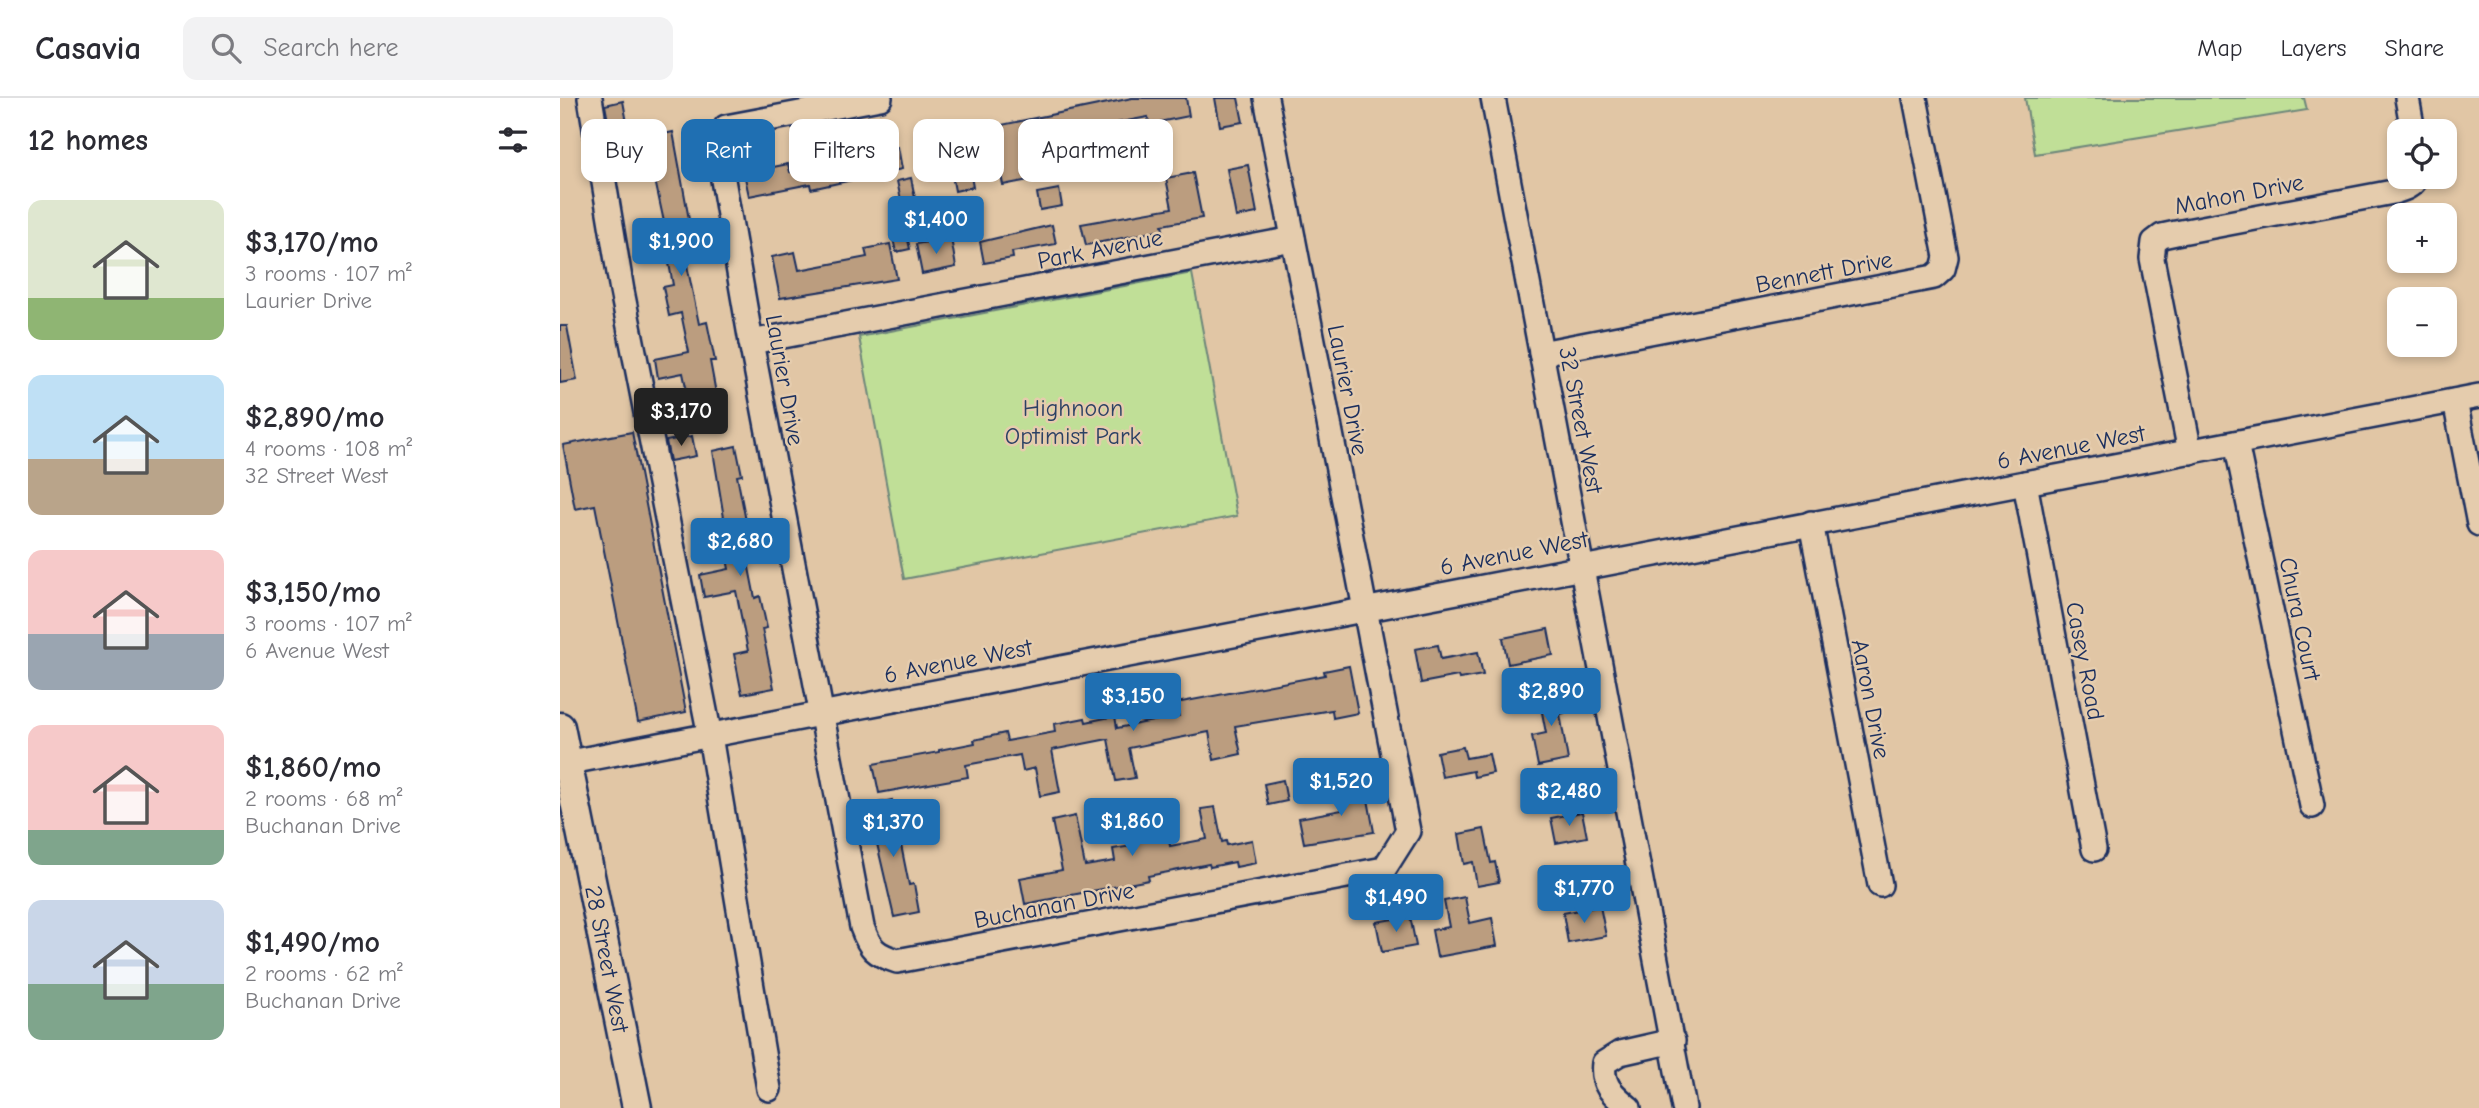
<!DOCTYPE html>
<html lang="en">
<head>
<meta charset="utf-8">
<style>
  :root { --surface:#fff; --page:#f2f2f3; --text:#2b2b33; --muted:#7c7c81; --line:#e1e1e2; --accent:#1f6fb2 }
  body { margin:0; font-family:"Comic Neue",sans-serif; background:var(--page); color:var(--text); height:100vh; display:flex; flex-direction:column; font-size:26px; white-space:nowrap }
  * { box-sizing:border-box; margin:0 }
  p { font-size:23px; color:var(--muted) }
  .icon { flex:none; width:38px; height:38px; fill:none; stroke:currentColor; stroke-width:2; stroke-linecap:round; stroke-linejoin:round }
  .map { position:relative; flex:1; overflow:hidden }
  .sheet { display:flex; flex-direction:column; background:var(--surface); width:560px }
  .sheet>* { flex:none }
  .hud { position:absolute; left:21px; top:21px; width:665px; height:63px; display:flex; gap:14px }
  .tools { position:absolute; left:1827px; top:21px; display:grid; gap:14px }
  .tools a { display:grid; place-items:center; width:70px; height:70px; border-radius:14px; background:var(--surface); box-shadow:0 4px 10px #0003; font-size:35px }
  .price { position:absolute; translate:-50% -60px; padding:0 16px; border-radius:7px; background:var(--accent); color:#fff; font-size:23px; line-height:46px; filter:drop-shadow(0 2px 4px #0008) }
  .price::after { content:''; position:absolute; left:50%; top:42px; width:21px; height:16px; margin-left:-10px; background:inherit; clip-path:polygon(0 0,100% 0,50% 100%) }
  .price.on { background:#222; color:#fff }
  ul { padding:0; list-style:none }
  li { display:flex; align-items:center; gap:21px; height:175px; padding:0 28px }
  li span { display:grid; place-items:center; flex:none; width:196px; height:140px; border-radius:14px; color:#555 }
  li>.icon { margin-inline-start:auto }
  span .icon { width:84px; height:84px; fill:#fffc; stroke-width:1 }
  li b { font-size:30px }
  h2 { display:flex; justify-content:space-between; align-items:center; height:84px; padding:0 28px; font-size:30px }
  .chip { padding:0 24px; border-radius:14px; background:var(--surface); box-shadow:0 4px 10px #0003; font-size:24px; line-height:63px }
  .chip.on { background:var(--accent); color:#fff }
  header { display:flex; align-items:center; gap:42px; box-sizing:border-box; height:98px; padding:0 35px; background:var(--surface); border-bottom:2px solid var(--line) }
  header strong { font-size:33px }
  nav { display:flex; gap:38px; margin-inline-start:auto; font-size:24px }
  .search { width:490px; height:63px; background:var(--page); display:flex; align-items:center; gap:18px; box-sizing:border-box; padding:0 24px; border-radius:14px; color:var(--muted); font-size:26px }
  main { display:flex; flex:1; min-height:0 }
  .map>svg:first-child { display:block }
</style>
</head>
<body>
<header>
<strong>Casavia</strong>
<div class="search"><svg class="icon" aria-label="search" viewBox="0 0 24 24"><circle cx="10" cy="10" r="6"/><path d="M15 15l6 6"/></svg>Search here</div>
<nav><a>Map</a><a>Layers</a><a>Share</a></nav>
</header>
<main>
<section class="sheet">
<h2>12 homes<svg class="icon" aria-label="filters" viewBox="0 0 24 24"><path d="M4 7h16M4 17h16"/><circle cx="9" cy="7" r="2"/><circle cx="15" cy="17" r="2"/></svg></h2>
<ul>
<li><span style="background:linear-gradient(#dfe7d0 70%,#8fb573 0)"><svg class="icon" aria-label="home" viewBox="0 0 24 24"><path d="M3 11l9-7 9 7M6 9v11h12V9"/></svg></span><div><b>$3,170/mo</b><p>3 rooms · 107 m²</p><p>Laurier Drive</p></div></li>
<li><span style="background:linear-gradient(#bfe0f5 60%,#b9a48a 0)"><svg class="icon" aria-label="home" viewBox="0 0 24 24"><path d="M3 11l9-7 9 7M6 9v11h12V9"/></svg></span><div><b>$2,890/mo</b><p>4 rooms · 108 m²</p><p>32 Street West</p></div></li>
<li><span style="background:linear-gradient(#f6c9c9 60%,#9aa5b1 0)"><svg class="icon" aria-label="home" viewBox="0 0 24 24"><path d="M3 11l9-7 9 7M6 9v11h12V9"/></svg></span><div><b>$3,150/mo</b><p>3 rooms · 107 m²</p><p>6 Avenue West</p></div></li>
<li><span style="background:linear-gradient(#f6c9c9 75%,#7fa58c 0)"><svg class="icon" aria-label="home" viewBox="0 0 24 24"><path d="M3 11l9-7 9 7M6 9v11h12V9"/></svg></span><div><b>$1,860/mo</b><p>2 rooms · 68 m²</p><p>Buchanan Drive</p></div></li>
<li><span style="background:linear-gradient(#c9d6e8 60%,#7fa58c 0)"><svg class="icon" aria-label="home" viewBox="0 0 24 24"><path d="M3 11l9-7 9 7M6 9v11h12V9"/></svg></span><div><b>$1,490/mo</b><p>2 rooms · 62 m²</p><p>Buchanan Drive</p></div></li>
</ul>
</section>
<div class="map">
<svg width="1919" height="1010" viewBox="0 0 1919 1010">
  <rect width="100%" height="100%" fill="#e1c6a5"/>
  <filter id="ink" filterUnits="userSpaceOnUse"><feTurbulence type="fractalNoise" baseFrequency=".0143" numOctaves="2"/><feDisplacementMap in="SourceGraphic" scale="14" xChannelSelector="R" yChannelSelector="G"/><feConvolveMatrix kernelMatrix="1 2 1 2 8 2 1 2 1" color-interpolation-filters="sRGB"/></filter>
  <g filter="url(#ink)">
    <g fill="#c0df97" stroke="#6e877a" stroke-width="2">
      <path d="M 1465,0 L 1744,0 L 1747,12 L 1475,56 Z"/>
      <path d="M 632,175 L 677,418 L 344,481 L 299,239 Z"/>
    </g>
    <g fill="#bb9d7f" stroke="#1b2f5e" stroke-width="2">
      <path d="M 572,0 L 626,0 L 629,18 L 589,26 L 588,19 L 556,25 L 563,62 L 547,65 L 541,32 L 462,47 L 469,82 L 443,87 L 436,49 L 397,57 L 393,37 Z"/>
      <path d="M 655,0 L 678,0 L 683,24 L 660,28 Z"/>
      <path d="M 63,3 L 68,30 L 50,34 L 45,7 Z"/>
      <path d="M 113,34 L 136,160 L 126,162 L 139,226 L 147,224 L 155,263 L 150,263 L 158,306 L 131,312 L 123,275 L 98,280 L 95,261 L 129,254 L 121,215 L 109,218 L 103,189 L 113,187 L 104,138 L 107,138 L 86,40 Z"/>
      <path d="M 338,49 L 342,71 L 251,91 L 250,86 L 189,98 L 184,75 L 228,66 L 230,74 L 291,62 L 290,58 Z"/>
      <path d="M 688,67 L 697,115 L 676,119 L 667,71 Z"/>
      <path d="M 409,68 L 413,89 L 395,93 L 391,72 Z"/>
      <path d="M 633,75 L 642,120 L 602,127 L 603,132 L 526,147 L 521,126 L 612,110 L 606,80 Z"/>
      <path d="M 351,80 L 355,100 L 341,102 L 337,83 Z"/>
      <path d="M 499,91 L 502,108 L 480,112 L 477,95 Z"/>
      <path d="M 393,109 L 397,131 L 380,134 L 376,113 Z"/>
      <path d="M 492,127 L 496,146 L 452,154 L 453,160 L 424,165 L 420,144 Z"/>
      <path d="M 346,133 L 350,151 L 336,154 L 332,136 Z"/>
      <path d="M 391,140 L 396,169 L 362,176 L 356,146 Z"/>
      <path d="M 330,146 L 337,181 L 220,200 L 212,159 L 235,154 L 239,172 L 307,159 L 305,151 Z"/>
      <path d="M 0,228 L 7,228 L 17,282 L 0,285 Z"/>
      <path d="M 72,334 L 126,614 L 78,624 L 35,407 L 15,411 L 3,347 Z"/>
      <path d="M 132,338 L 136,358 L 110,363 L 106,343 Z"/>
      <path d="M 176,348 L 182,377 L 177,378 L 187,428 L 181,429 L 195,500 L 200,498 L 207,530 L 202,531 L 214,590 L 182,596 L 174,556 L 188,553 L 176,493 L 144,499 L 140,477 L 169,471 L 164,445 L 168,444 L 153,353 Z"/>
      <path d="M 988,531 L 993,557 L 948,566 L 943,540 Z"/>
      <path d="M 878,547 L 881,561 L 918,554 L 923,577 L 899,581 L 898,578 L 861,585 L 855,551 Z"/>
      <path d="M 789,568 L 798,615 L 773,620 L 772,612 L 675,628 L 681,656 L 654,662 L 649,634 L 569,650 L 575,680 L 556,683 L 548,641 L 492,652 L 500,694 L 480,698 L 475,670 L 463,673 L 460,657 L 406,667 L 408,679 L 319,695 L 313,666 L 379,654 L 379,652 L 415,645 L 414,642 L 445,635 L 447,643 L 495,634 L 494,626 L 525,620 L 526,624 L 555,618 L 557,630 L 619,618 L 616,605 L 765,577 L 764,573 Z"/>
      <path d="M 998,585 L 1004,615 L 1000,616 L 1008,662 L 978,668 L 972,638 L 986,635 L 977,589 Z"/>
      <path d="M 903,649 L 906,660 L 929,656 L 933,675 L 914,679 L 913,673 L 882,679 L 877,654 Z"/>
      <path d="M 723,682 L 727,703 L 708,707 L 704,686 Z"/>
      <path d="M 805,685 L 814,734 L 744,745 L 739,720 L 782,712 L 778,690 Z"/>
      <path d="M 332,702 L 349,787 L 354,786 L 359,814 L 334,819 L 308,707 Z"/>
      <path d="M 655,709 L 662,744 L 666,743 L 667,747 L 692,742 L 696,765 L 676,769 L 675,764 L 650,769 L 649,766 L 588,778 L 589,782 L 465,806 L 460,780 L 502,772 L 492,723 L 515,718 L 525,768 L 555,763 L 553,751 L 572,748 L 566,718 L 584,715 L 586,724 L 605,720 L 610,748 L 647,741 L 641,711 Z"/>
      <path d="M 1022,714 L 1027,739 L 996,745 L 991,720 Z"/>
      <path d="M 924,731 L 931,765 L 935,764 L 939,784 L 917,788 L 913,764 L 904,766 L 899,736 Z"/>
      <path d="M 905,799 L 910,825 L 932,820 L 937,848 L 877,859 L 872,832 L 889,829 L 884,803 Z"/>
      <path d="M 1040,808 L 1046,838 L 1008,845 L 1003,815 Z"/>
      <path d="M 850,818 L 856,848 L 822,854 L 816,824 Z"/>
    </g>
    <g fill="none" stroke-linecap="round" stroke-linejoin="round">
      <g stroke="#1b2f5e" stroke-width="28">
        <g id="minor">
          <path d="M 30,0 L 62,193 L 150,638 L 209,991"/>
          <path d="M 320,0 L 166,29 L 157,47 L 191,244 L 302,829 C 310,851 315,856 337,863 L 824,771 L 848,733 L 706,0"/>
          <path d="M 933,0 L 1124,1010"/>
          <path d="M 1847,0 L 1853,33"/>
          <path d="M 191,244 L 733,141"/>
          <path d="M 981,255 L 1374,179 L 1383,171 L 1386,159 L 1355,0"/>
          <path d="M 1895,303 L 1919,426"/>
          <path d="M 1676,345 L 1752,708"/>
          <path d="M 1630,354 L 1592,161 L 1594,144 L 1602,138 L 1616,135 L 1833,94 C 1843,91 1852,89 1857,79"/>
          <path d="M 1465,385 L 1534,751"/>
          <path d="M 1251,425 L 1320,787"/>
          <path d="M 0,666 L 1919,298"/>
          <path d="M 1069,1010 C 1053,996 1041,988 1044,965 L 1060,955 L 1113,943"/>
        </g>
      </g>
      <g stroke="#1b2f5e" stroke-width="33">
        <path id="major" d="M 0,629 L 77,1010"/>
      </g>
      <use href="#minor" stroke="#e5ccad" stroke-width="23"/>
      <use href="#major" stroke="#e5ccad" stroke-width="28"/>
    </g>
  </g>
  <g text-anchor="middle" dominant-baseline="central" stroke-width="5" stroke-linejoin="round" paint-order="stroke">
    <g font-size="24" fill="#1b2f5e" stroke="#e5ccad">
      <text transform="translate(1679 96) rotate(-11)">Mahon Drive</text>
      <text transform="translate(540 151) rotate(-11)">Park Avenue</text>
      <text transform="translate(1264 174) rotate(-11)">Bennett Drive</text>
      <text transform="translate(225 282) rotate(80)">Laurier Drive</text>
      <text transform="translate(788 292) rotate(79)">Laurier Drive</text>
      <text transform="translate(1021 322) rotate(79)">32 Street West</text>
      <text transform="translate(1511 349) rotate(-11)">6 Avenue West</text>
      <text transform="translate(954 455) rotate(-11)">6 Avenue West</text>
      <text transform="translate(1740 521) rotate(78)">Chura Court</text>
      <text transform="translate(398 563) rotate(-11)">6 Avenue West</text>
      <text transform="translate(1525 563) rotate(79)">Casey Road</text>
      <text transform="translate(1311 601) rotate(79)">Aaron Drive</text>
      <text transform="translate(494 807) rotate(-11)">Buchanan Drive</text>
      <text transform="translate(47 861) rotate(79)">28 Street West</text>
    </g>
    <g font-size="24" fill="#2c4164" stroke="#e5ccad">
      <text x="513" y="310">Highnoon<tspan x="513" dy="28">Optimist Park</tspan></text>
    </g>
  </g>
</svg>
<div class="tools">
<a><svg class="icon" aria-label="locate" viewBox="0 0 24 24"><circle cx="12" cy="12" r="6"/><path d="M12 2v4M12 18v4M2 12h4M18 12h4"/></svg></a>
<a>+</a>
<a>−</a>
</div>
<b class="price" style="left:376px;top:158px">$1,400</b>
<b class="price" style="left:121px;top:180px">$1,900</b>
<b class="price on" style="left:121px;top:350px">$3,170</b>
<b class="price" style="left:180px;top:480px">$2,680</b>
<b class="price" style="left:991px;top:630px">$2,890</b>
<b class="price" style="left:573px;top:635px">$3,150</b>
<b class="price" style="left:781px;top:720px">$1,520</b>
<b class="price" style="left:1009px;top:730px">$2,480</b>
<b class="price" style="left:572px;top:760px">$1,860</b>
<b class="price" style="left:333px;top:761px">$1,370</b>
<b class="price" style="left:1024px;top:827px">$1,770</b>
<b class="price" style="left:836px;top:836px">$1,490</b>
<div class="hud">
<a class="chip">Buy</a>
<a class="chip on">Rent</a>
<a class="chip">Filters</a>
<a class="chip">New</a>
<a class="chip">Apartment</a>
</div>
</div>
</main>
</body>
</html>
